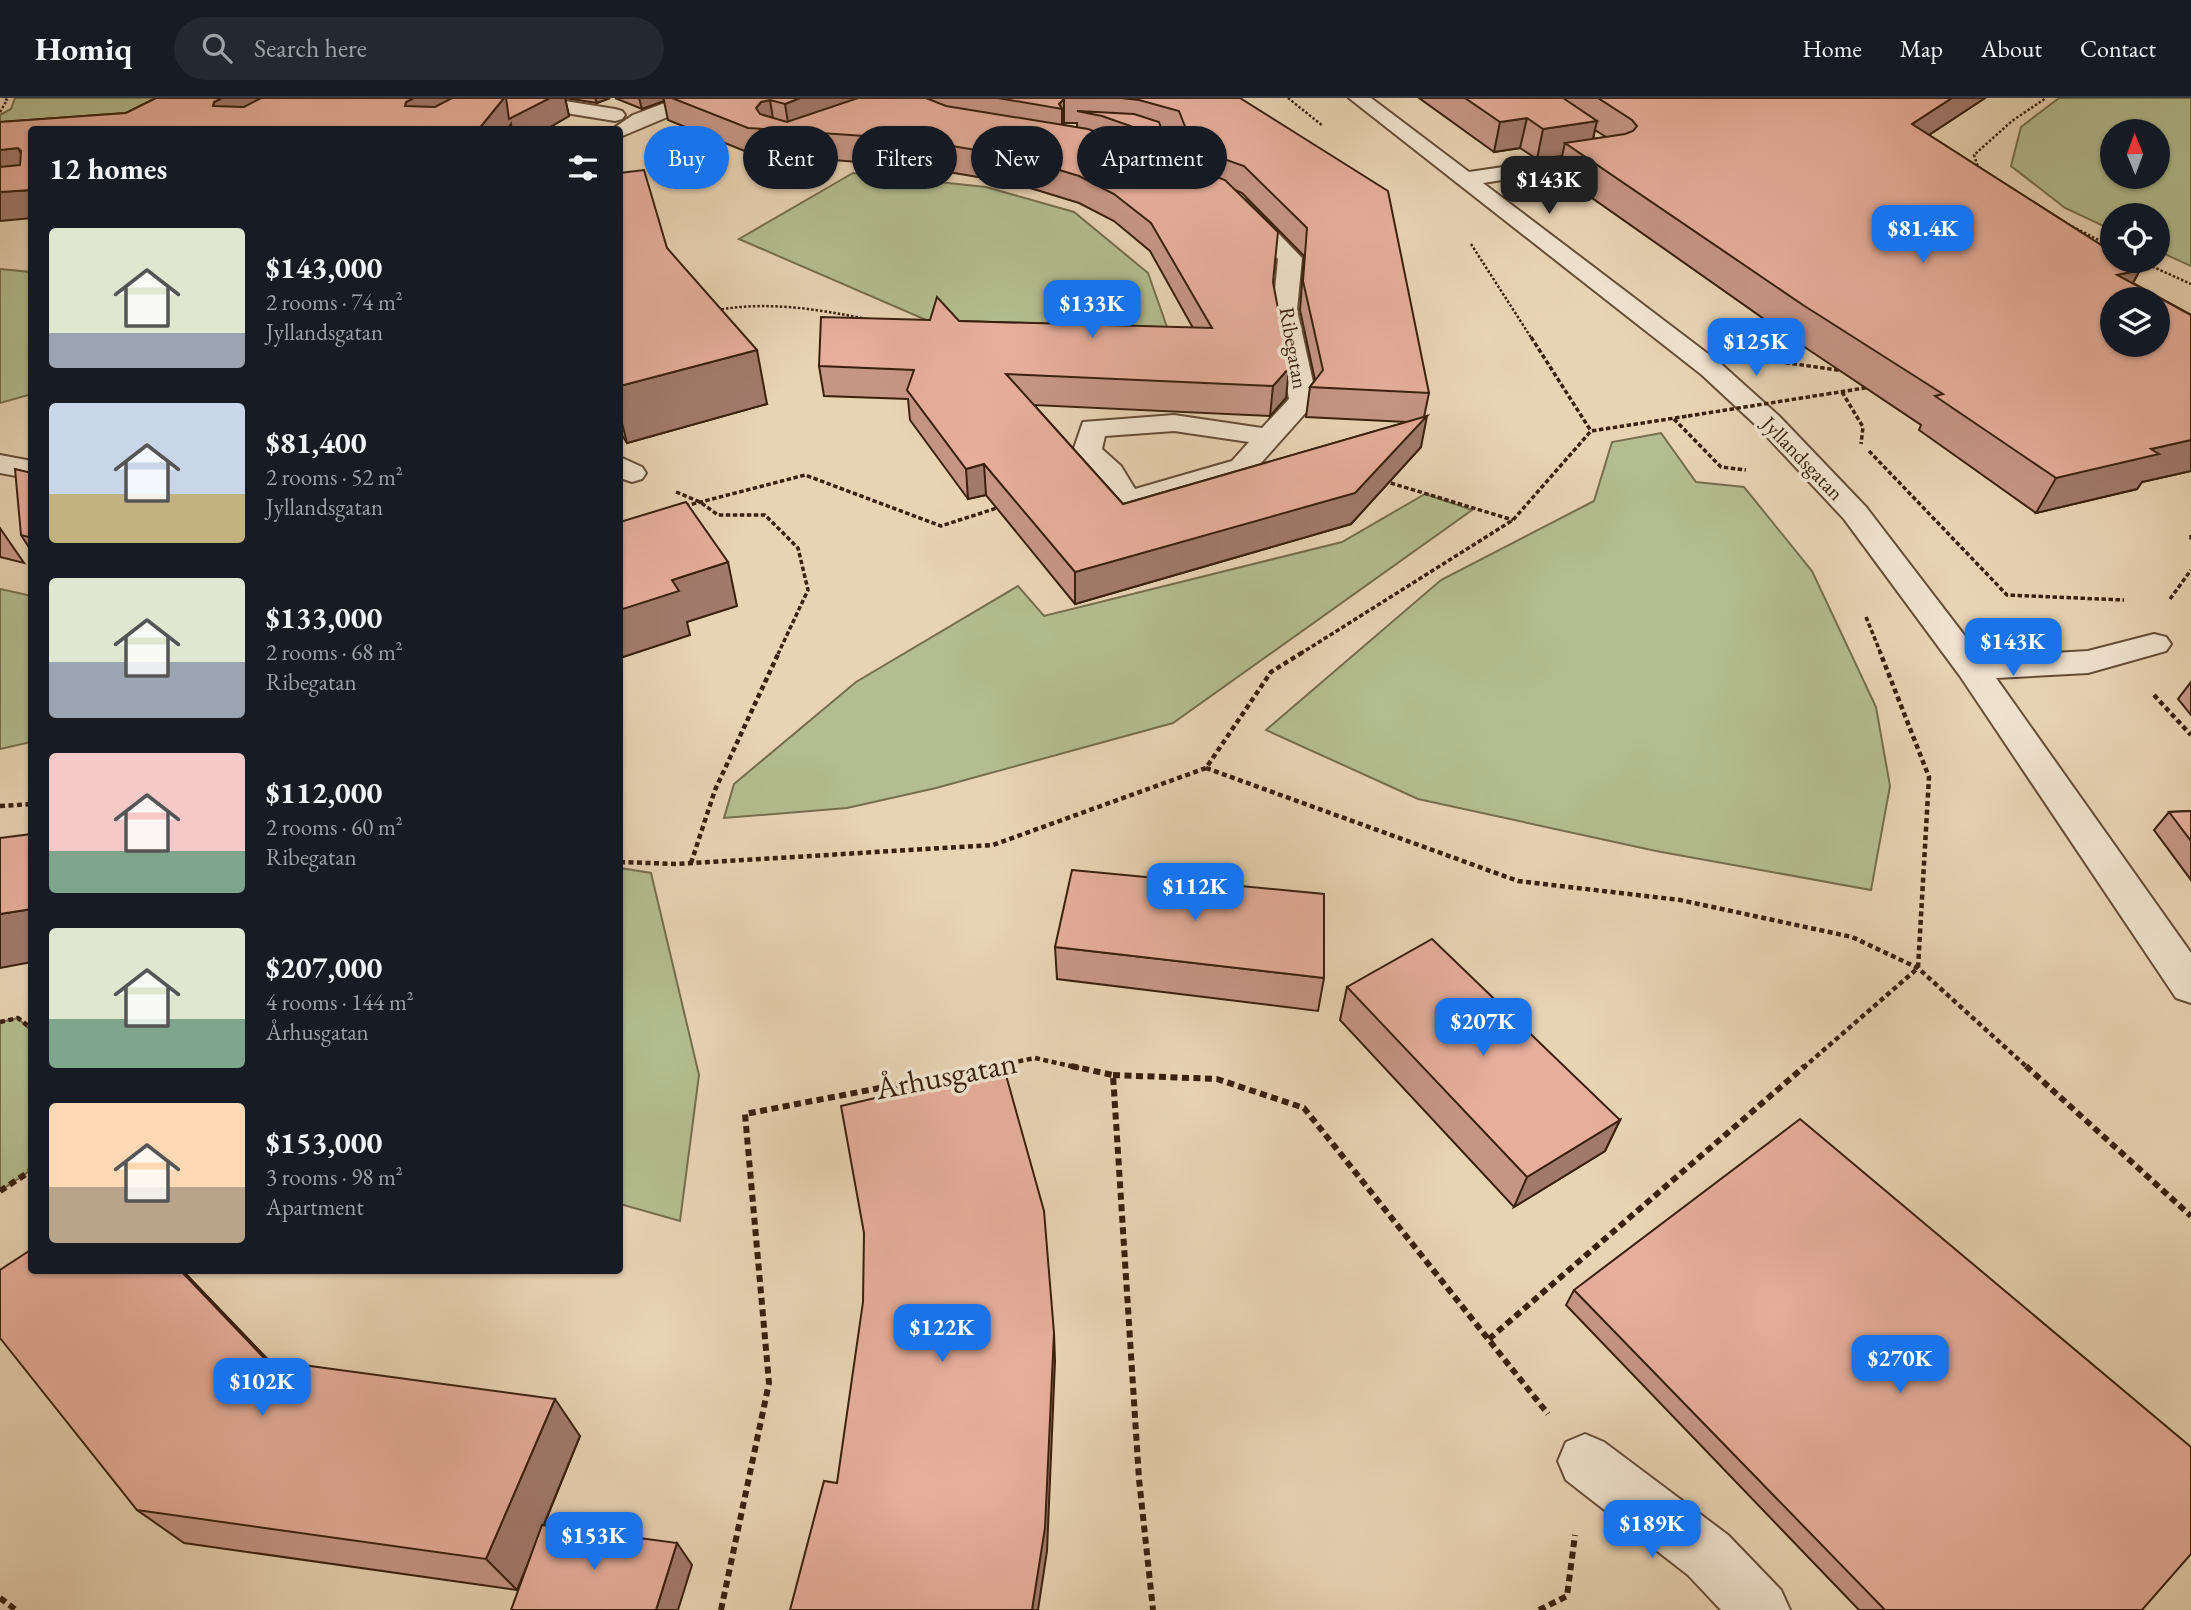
<!DOCTYPE html>
<html lang="en">
<head>
<meta charset="utf-8">
<style>
  :root { --surface:#171b24; --page:#242831; --text:#f1f3f6; --muted:#9ea1a6; --line:#363941; --accent:#1a73e8 }
  body { margin:0; font-family:"EB Garamond",serif; background:var(--page); color:var(--text); height:100vh; display:flex; flex-direction:column; font-size:26px; white-space:nowrap }
  * { box-sizing:border-box; margin:0 }
  p { font-size:23px; color:var(--muted) }
  .icon { flex:none; width:38px; height:38px; fill:none; stroke:currentColor; stroke-width:2; stroke-linecap:round; stroke-linejoin:round }
  .map { position:relative; flex:1; overflow:hidden }
  .drawer { position:absolute; left:28px; top:28px; width:595px; height:1148px; display:flex; flex-direction:column; background:var(--surface); border-radius:7px; box-shadow:0 2px 5px #0004 }
  .drawer>* { flex:none }
  .hud { position:absolute; left:644px; top:28px; width:665px; height:63px; display:flex; gap:14px }
  .needle { width:46px; rotate:359deg }
  .buttons { position:absolute; left:2100px; top:21px; display:grid; gap:14px }
  .buttons a { display:grid; place-items:center; width:70px; height:70px; border-radius:50%; background:var(--surface); box-shadow:0 2px 5px #0004; font-size:35px }
  .price { position:absolute; translate:-50% -60px; padding:0 16px; border-radius:14px; background:var(--accent); color:#fff; font-size:23px; line-height:46px; filter:drop-shadow(0 2px 4px #0008) }
  .price::after { content:''; position:absolute; left:50%; top:42px; width:21px; height:16px; margin-left:-10px; background:inherit; clip-path:polygon(0 0,100% 0,50% 100%) }
  .price.active { background:#222; color:#fff }
  ul { padding:0; list-style:none }
  li { display:flex; align-items:center; gap:21px; height:175px; padding:0 21px }
  li span { display:grid; place-items:center; flex:none; width:196px; height:140px; border-radius:7px; color:#555 }
  li>.icon { margin-inline-start:auto }
  span .icon { width:84px; height:84px; fill:#fffc; stroke-width:1 }
  li b { font-size:30px }
  h2 { display:flex; justify-content:space-between; align-items:center; height:84px; padding:0 21px; font-size:30px }
  .pill { padding:0 24px; border-radius:32px; background:var(--surface); box-shadow:0 2px 5px #0004; font-size:24px; line-height:63px }
  .pill.active { background:var(--accent); color:#fff }
  header { display:flex; align-items:center; gap:42px; box-sizing:border-box; height:98px; padding:0 35px; background:var(--surface); border-bottom:2px solid var(--line) }
  header strong { font-size:33px }
  nav { display:flex; gap:38px; margin-inline-start:auto; font-size:24px }
  .search { width:490px; height:63px; background:var(--page); display:flex; align-items:center; gap:18px; box-sizing:border-box; padding:0 24px; border-radius:38px; color:var(--muted); font-size:26px }
  .map>svg:first-child { display:block }
</style>
</head>
<body>
<header>
<strong>Homiq</strong>
<div class="search"><svg class="icon" aria-label="search" viewBox="0 0 24 24"><circle cx="10" cy="10" r="6"/><path d="M15 15l6 6"/></svg>Search here</div>
<nav><a>Home</a><a>Map</a><a>About</a><a>Contact</a></nav>
</header>
<div class="map">
<svg width="2191" height="1512" viewBox="0 0 2191 1512">
  <rect width="100%" height="100%" fill="#e8d3b3"/>
  <filter id="stains"><feTurbulence type="fractalNoise" baseFrequency=".00286" numOctaves="4"/><feColorMatrix values="0 0 0 0 .2 0 0 0 0 .09 0 0 0 0 .02 0 0 0 .5 -.17"/></filter>
  <radialGradient id="worn" r=".72"><stop offset=".6" stop-color="#630" stop-opacity="0"/><stop offset="1" stop-color="#630" stop-opacity=".3"/></radialGradient>
  <g fill="#b3bd8f" stroke="#766e4e" stroke-width="2" fill-rule="evenodd">
    <path d="M 15,0 L 178,0 L 71,32 L 32,32 L 0,42 L 0,17 L 11,11 Z"/>
    <path d="M 2059,0 L 2191,0 L 2191,168 L 2158,153 L 2158,117 L 2112,117 L 2112,132 L 2065,110 L 2011,68 L 2021,29 ZM 2112,33 L 2158,33 L 2158,79 L 2112,79 Z"/>
    <path d="M 853,75 L 986,89 L 1074,114 L 1148,175 L 1168,232 L 940,228 L 739,141 Z"/>
    <path d="M 0,171 L 31,174 L 32,296 L 0,305 Z"/>
    <path d="M 1661,335 L 1696,384 L 1744,389 L 1812,473 L 1876,609 L 1890,688 L 1871,792 L 1656,753 L 1418,701 L 1266,632 L 1441,482 L 1594,403 L 1612,344 Z"/>
    <path d="M 1425,396 L 1472,412 L 1173,625 L 936,690 L 847,710 L 724,720 L 734,686 L 856,584 L 1018,488 L 1044,518 L 1342,444 Z"/>
    <path d="M 0,491 L 32,498 L 31,644 L 0,651 Z"/>
    <path d="M 620,770 L 651,775 L 699,977 L 680,1123 L 620,1106 Z"/>
    <path d="M 18,920 L 31,933 L 31,1072 L 0,1093 L 0,924 Z"/>
  </g>
  <g fill="none" stroke-linecap="round" stroke-linejoin="round">
    <g stroke="#664d36" stroke-width="4">
      <g id="street">
        <path d="M 500,0 L 546,0 L 615,11 L 622,13 L 625,17 L 622,21 L 615,23 L 510,6 Z"/>
        <path d="M 678,0 L 706,0 L 703,4 L 620,39 L 620,32 L 611,32 L 633,17 Z"/>
        <path d="M 1349,0 L 1371,0 L 1469,74 L 1612,53 L 1619,55 L 1622,59 L 1619,63 L 1612,65 L 1483,85 L 1720,265 L 1779,318 L 1866,409 L 1981,559 L 2088,553 L 2154,536 L 2166,539 L 2171,546 L 2166,553 L 2088,575 L 1996,580 L 2191,855 L 2191,905 L 2176,900 L 1960,578 L 1844,421 L 1759,330 L 1702,277 Z"/>
        <path d="M 1239,101 L 1247,103 L 1302,160 L 1297,212 L 1317,302 L 1252,375 L 1137,409 L 1127,412 L 1117,409 L 1099,379 L 1073,353 L 1083,324 L 1174,317 L 1262,330 L 1289,301 L 1273,212 L 1278,161 L 1228,108 L 1231,103 ZM 1174,333 L 1249,344 L 1232,363 L 1135,391 L 1121,368 L 1102,351 L 1105,338 Z"/>
        <path d="M 0,357 L 32,363 L 32,381 L 0,375 Z"/>
        <path d="M 620,359 L 642,369 L 646,375 L 642,381 L 632,384 L 620,380 Z"/>
        <path d="M 1585,1336 L 1604,1344 L 1728,1437 L 1781,1492 L 1790,1512 L 1721,1512 L 1688,1477 L 1566,1382 L 1558,1363 L 1566,1344 Z"/>
      </g>
    </g>
    <g stroke="#3a200d" stroke-width="2.5" stroke-dasharray="2.5 2" stroke-linecap="butt">
      <path d="M 1288,0 L 1323,28"/>
      <path d="M 0,14 L 7,2 L 4,0"/>
      <path d="M 1979,72 L 1974,57 L 2012,23 L 2046,0"/>
      <path d="M 2060,122 L 2112,149"/>
      <path d="M 1471,146 L 1532,241"/>
      <path d="M 2094,147 L 2104,145"/>
      <path d="M 2140,163 L 2191,186"/>
      <path d="M 717,212 C 769,203 816,211 867,221"/>
    </g>
    <g stroke="#3a200d" stroke-width="3.5" stroke-dasharray="4.5 2.5" stroke-linecap="butt">
      <path d="M 1531,239 L 1591,333"/>
      <path d="M 1806,248 L 1782,253 L 1774,263 L 1844,273"/>
      <path d="M 1842,294 L 1863,329 L 1861,346"/>
      <path d="M 1827,296 L 1871,289"/>
      <path d="M 1674,321 L 1721,369 L 1746,372"/>
      <path d="M 1869,353 L 2007,497 L 2124,502"/>
      <path d="M 1384,383 L 1513,422"/>
      <path d="M 676,394 L 700,404 L 718,417 L 765,417 L 798,450 L 808,492 L 778,556"/>
      <path d="M 685,408 L 805,377 L 941,428 L 1000,409"/>
      <path d="M 2191,437 L 2191,443"/>
      <path d="M 2170,501 L 2191,472"/>
      <path d="M 1866,519 L 1881,556"/>
      <path d="M 1300,556 L 1513,422 L 1591,333 L 1688,318"/>
    </g>
    <g stroke="#3a200d" stroke-width="4.5" stroke-dasharray="5 3.5" stroke-linecap="butt">
      <path d="M 2154,597 L 2191,637"/>
      <path d="M 1206,670 L 1518,783 L 1680,802 L 1852,839 L 1918,870 L 2028,970"/>
      <path d="M 0,708 L 32,706"/>
      <path d="M 620,764 L 677,766 L 993,747 L 1206,670 L 1271,574 L 1303,554"/>
      <path d="M 691,765 L 715,692 L 779,554"/>
      <path d="M 0,924 L 18,920 L 32,931"/>
      <path d="M 985,970 L 1035,960 L 1079,970"/>
      <path d="M 1803,970 L 1918,870 L 1929,679 L 1880,554"/>
    </g>
    <g stroke="#3a200d" stroke-width="6" stroke-dasharray="7 4.5" stroke-linecap="butt">
      <path d="M 1071,968 L 1113,977 L 1139,1381 L 1153,1512"/>
      <path d="M 2026,968 L 2191,1118"/>
      <path d="M 1113,977 L 1217,981 L 1304,1010 L 1548,1316"/>
      <path d="M 0,1093 L 32,1072"/>
      <path d="M 1489,1241 L 1805,968"/>
      <path d="M 0,1500 L 16,1512"/>
      <path d="M 721,1512 L 769,1285 L 745,1016 L 994,968"/>
      <path d="M 1539,1512 L 1567,1498 L 1575,1437"/>
    </g>
    <use href="#street" fill="#f0e2ce" fill-rule="evenodd"/>
    <path stroke="#3a200d" stroke-width="3.5" stroke-dasharray="4.5 2.5" stroke-linecap="butt" d="M 1688,318 L 1827,296"/>
  </g>
  <g fill="#c69685" stroke="#3a200d" stroke-width="2" fill-rule="evenodd">
    <path d="M 156,0 L 610,0 L 597,5 L 565,0 L 569,18 L 545,32 L 512,32 L 511,26 L 32,32 L 32,120 L 0,24 L 126,15 Z"/>
    <path d="M 615,0 L 926,0 L 930,2 L 930,0 L 1240,0 L 1429,295 L 1424,319 L 1421,349 L 1351,426 L 1075,506 L 986,397 L 968,401 L 910,322 L 908,301 L 824,298 L 819,268 L 959,223 L 1193,230 L 1150,153 L 1114,123 L 1079,105 L 1014,85 L 912,68 L 752,56 L 668,22 L 664,3 L 642,11 ZM 1064,25 L 1077,25 L 1077,30 L 1063,27 ZM 1163,34 L 1177,38 L 1164,38 ZM 1235,92 L 1242,95 L 1304,158 L 1300,212 L 1315,282 L 1310,289 L 1306,319 L 1407,324 L 1123,406 L 1034,307 L 1270,318 L 1286,300 L 1273,184 Z"/>
    <path d="M 1419,0 L 1985,0 L 1929,37 L 2140,172 L 2133,185 L 2191,217 L 2191,373 L 2142,384 L 2137,391 L 2036,415 L 1919,332 L 1921,327 L 1791,240 L 1558,76 L 1562,58 L 1537,61 L 1520,50 L 1494,54 ZM 1595,32 L 1606,39 L 1593,41 Z"/>
    <path d="M 620,75 L 667,150 L 767,306 L 627,345 L 620,334 Z"/>
    <path d="M 32,375 L 32,454 L 21,437 Z"/>
    <path d="M 0,430 L 2,433 L 24,465 L 0,459 Z"/>
    <path d="M 2191,584 L 2191,617 L 2178,601 Z"/>
    <path d="M 2191,713 L 2191,782 L 2154,732 L 2169,714 Z"/>
    <path d="M 1055,849 L 1324,880 L 1318,913 L 1057,881 Z"/>
    <path d="M 1347,889 L 1620,1022 L 1605,1053 L 1514,1109 L 1340,922 Z"/>
    <path d="M 32,1172 L 182,1172 L 269,1263 L 580,1338 L 544,1427 L 692,1467 L 531,1458 L 517,1492 L 184,1445 L 137,1412 Z"/>
    <path d="M 1574,1192 L 2142,1512 L 1859,1512 L 1566,1207 Z"/>
  </g>
  <g fill="#a17a6c" stroke="#3a200d" stroke-width="2">
    <path d="M 222,0 L 280,0 L 225,30 L 213,8 L 214,4 Z"/>
    <path d="M 414,0 L 466,0 L 415,30 L 405,8 L 406,4 Z"/>
    <path d="M 504,0 L 565,0 L 569,18 L 545,32 L 512,32 L 511,26 L 507,32 L 478,32 Z"/>
    <path d="M 595,0 L 610,0 L 597,5 Z"/>
    <path d="M 639,0 L 663,0 L 664,3 L 642,11 Z"/>
    <path d="M 800,0 L 880,0 L 789,31 L 785,6 Z"/>
    <path d="M 1064,0 L 1064,25 L 1062,29 L 1062,11 L 1059,6 Z"/>
    <path d="M 1952,0 L 1985,0 L 1900,56 L 1912,26 Z"/>
    <path d="M 770,2 L 774,27 L 760,31 L 756,10 L 761,4 Z"/>
    <path d="M 1527,20 L 1520,50 L 1494,54 L 1500,24 Z"/>
    <path d="M 1597,23 L 1590,53 L 1565,45 L 1562,58 L 1537,61 L 1543,31 Z"/>
    <path d="M 18,50 L 32,76 L 0,79 L 0,52 Z"/>
    <path d="M 32,92 L 32,120 L 0,123 L 0,94 Z"/>
    <path d="M 2140,172 L 2124,201 L 2117,177 Z"/>
    <path d="M 757,252 L 767,306 L 627,345 L 620,317 L 620,288 Z"/>
    <path d="M 1289,270 L 1286,300 L 1270,318 L 1273,288 Z"/>
    <path d="M 1427,318 L 1421,349 L 1351,426 L 1075,506 L 1075,474 Z"/>
    <path d="M 2191,342 L 2191,373 L 2142,384 L 2137,391 L 2036,415 L 2056,380 L 2151,351 Z"/>
    <path d="M 984,366 L 986,397 L 968,401 L 966,371 Z"/>
    <path d="M 728,464 L 737,508 L 687,524 L 690,537 L 620,560 L 620,512 L 672,482 Z"/>
    <path d="M 32,811 L 32,864 L 0,870 L 0,816 Z"/>
    <path d="M 1620,1022 L 1605,1053 L 1514,1109 L 1527,1079 Z"/>
    <path d="M 180,1172 L 182,1172 L 305,1300 L 266,1262 Z"/>
    <path d="M 1054,1235 L 1055,1263 L 1047,1453 L 1038,1512 L 1032,1512 Z"/>
    <path d="M 555,1301 L 580,1338 L 517,1492 L 486,1461 Z"/>
    <path d="M 677,1445 L 692,1467 L 678,1512 L 656,1512 Z"/>
  </g>
  <g fill="#e6ae9b" stroke="#3a200d" stroke-width="2" fill-rule="evenodd">
    <path d="M 156,0 L 222,0 L 214,4 L 213,8 L 244,9 L 261,0 L 414,0 L 406,4 L 405,8 L 435,9 L 452,0 L 504,0 L 478,32 L 32,32 L 32,92 L 0,94 L 0,69 L 20,67 L 21,53 L 18,50 L 0,52 L 0,24 L 126,15 Z"/>
    <path d="M 506,0 L 550,0 L 509,21 Z"/>
    <path d="M 672,0 L 800,0 L 785,6 L 770,2 L 761,4 L 756,10 L 760,16 L 787,24 L 858,0 L 926,0 L 946,8 L 1088,31 L 1225,82 L 1278,134 L 1273,184 L 1289,270 L 1273,288 L 1006,276 L 1123,406 L 1427,318 L 1355,395 L 1075,474 L 984,366 L 966,371 L 907,292 L 914,272 L 819,268 L 821,219 L 930,222 L 937,199 L 959,223 L 1212,230 L 1151,125 L 1114,96 L 1079,78 L 1013,58 L 909,41 L 748,30 Z"/>
    <path d="M 998,0 L 1065,0 L 1059,6 L 1062,11 Z"/>
    <path d="M 1121,0 L 1240,0 L 1388,93 L 1429,295 L 1310,289 L 1323,272 L 1303,183 L 1307,130 L 1244,68 L 1102,18 L 1077,13 L 1134,16 L 1159,24 L 1164,38 L 1180,38 L 1186,31 L 1179,13 L 1139,2 Z"/>
    <path d="M 1465,0 L 1563,0 L 1597,23 L 1543,31 L 1527,20 L 1500,24 Z"/>
    <path d="M 1598,0 L 1952,0 L 1912,26 L 2112,154 L 2112,163 L 2126,163 L 2140,172 L 2117,177 L 2191,217 L 2191,342 L 2151,351 L 2159,356 L 2056,380 L 1935,298 L 1943,296 L 1803,207 L 1565,45 L 1625,36 L 1633,33 L 1637,28 L 1632,22 ZM 2112,201 L 2158,201 L 2158,247 L 2112,247 Z"/>
    <path d="M 644,72 L 667,150 L 757,252 L 620,288 L 620,75 Z"/>
    <path d="M 15,371 L 32,375 L 32,440 L 21,437 Z"/>
    <path d="M 686,404 L 728,464 L 672,482 L 679,493 L 620,512 L 620,424 Z"/>
    <path d="M 2191,713 L 2191,743 L 2169,714 Z"/>
    <path d="M 32,736 L 32,811 L 0,816 L 0,740 Z"/>
    <path d="M 1072,772 L 1324,796 L 1324,880 L 1055,849 Z"/>
    <path d="M 1432,841 L 1620,1022 L 1527,1079 L 1347,889 Z"/>
    <path d="M 1004,970 L 1044,1113 L 1054,1235 L 1045,1430 L 1032,1512 L 790,1512 L 824,1383 L 837,1385 L 863,1204 L 864,1135 L 841,1008 Z"/>
    <path d="M 1800,1021 L 2191,1349 L 2191,1456 L 2142,1512 L 1885,1512 L 1574,1192 Z"/>
    <path d="M 32,1151 L 32,1172 L 180,1172 L 266,1262 L 555,1301 L 486,1461 L 137,1412 L 0,1240 L 0,1172 Z"/>
    <path d="M 542,1427 L 677,1445 L 656,1512 L 511,1512 Z"/>
  </g>
  <g text-anchor="middle" dominant-baseline="central" stroke-width="7" stroke-linejoin="round" paint-order="stroke">
    <g font-size="21" fill="#3a200d" stroke="#f0e2ce">
      <text transform="translate(1294 250) rotate(80)">Ribegatan</text>
      <text transform="translate(1803 360) rotate(46)">Jyllandsgatan</text>
    </g>
    <g font-size="32" fill="#3a200d" stroke="#f0e2ce">
      <text transform="translate(946 977) rotate(-11)">Århusgatan</text>
    </g>
  </g>
  <rect width="100%" height="100%" filter="url(#stains)"/>
  <rect width="100%" height="100%" fill="url(#worn)"/>
</svg>
<div class="buttons">
<a><svg class="needle" viewBox="-14 -14 28 28"><path d="M0-13l5 13h-10z" fill="#e53935"/><path d="M0 13l5-13h-10z" fill="#9ea1a6"/></svg></a>
<a><svg class="icon" aria-label="locate" viewBox="0 0 24 24"><circle cx="12" cy="12" r="6"/><path d="M12 2v4M12 18v4M2 12h4M18 12h4"/></svg></a>
<a><svg class="icon" aria-label="layers" viewBox="0 0 24 24"><path d="M12 4l9 5-9 5-9-5zM3 14l9 5 9-5"/></svg></a>
</div>
<b class="price active" style="left:1549px;top:118px">$143K</b>
<b class="price" style="left:1923px;top:167px">$81.4K</b>
<b class="price" style="left:1092px;top:242px">$133K</b>
<b class="price" style="left:1756px;top:280px">$125K</b>
<b class="price" style="left:2013px;top:580px">$143K</b>
<b class="price" style="left:1195px;top:825px">$112K</b>
<b class="price" style="left:1483px;top:960px">$207K</b>
<b class="price" style="left:942px;top:1266px">$122K</b>
<b class="price" style="left:1900px;top:1297px">$270K</b>
<b class="price" style="left:262px;top:1320px">$102K</b>
<b class="price" style="left:1652px;top:1462px">$189K</b>
<b class="price" style="left:594px;top:1474px">$153K</b>
<div class="hud">
<a class="pill active">Buy</a>
<a class="pill">Rent</a>
<a class="pill">Filters</a>
<a class="pill">New</a>
<a class="pill">Apartment</a>
</div>
<section class="drawer">
<h2>12 homes<svg class="icon" aria-label="filters" viewBox="0 0 24 24"><path d="M4 7h16M4 17h16"/><circle cx="9" cy="7" r="2"/><circle cx="15" cy="17" r="2"/></svg></h2>
<ul>
<li><span style="background:linear-gradient(#dfe7d0 75%,#9aa5b1 0)"><svg class="icon" aria-label="home" viewBox="0 0 24 24"><path d="M3 11l9-7 9 7M6 9v11h12V9"/></svg></span><div><b>$143,000</b><p>2 rooms · 74 m²</p><p>Jyllandsgatan</p></div></li>
<li><span style="background:linear-gradient(#c9d6e8 65%,#c2b280 0)"><svg class="icon" aria-label="home" viewBox="0 0 24 24"><path d="M3 11l9-7 9 7M6 9v11h12V9"/></svg></span><div><b>$81,400</b><p>2 rooms · 52 m²</p><p>Jyllandsgatan</p></div></li>
<li><span style="background:linear-gradient(#dfe7d0 60%,#9aa5b1 0)"><svg class="icon" aria-label="home" viewBox="0 0 24 24"><path d="M3 11l9-7 9 7M6 9v11h12V9"/></svg></span><div><b>$133,000</b><p>2 rooms · 68 m²</p><p>Ribegatan</p></div></li>
<li><span style="background:linear-gradient(#f6c9c9 70%,#7fa58c 0)"><svg class="icon" aria-label="home" viewBox="0 0 24 24"><path d="M3 11l9-7 9 7M6 9v11h12V9"/></svg></span><div><b>$112,000</b><p>2 rooms · 60 m²</p><p>Ribegatan</p></div></li>
<li><span style="background:linear-gradient(#dfe7d0 65%,#7fa58c 0)"><svg class="icon" aria-label="home" viewBox="0 0 24 24"><path d="M3 11l9-7 9 7M6 9v11h12V9"/></svg></span><div><b>$207,000</b><p>4 rooms · 144 m²</p><p>Århusgatan</p></div></li>
<li><span style="background:linear-gradient(#ffd9b3 60%,#b9a48a 0)"><svg class="icon" aria-label="home" viewBox="0 0 24 24"><path d="M3 11l9-7 9 7M6 9v11h12V9"/></svg></span><div><b>$153,000</b><p>3 rooms · 98 m²</p><p>Apartment</p></div></li>
</ul>
</section>
</div>
</body>
</html>
